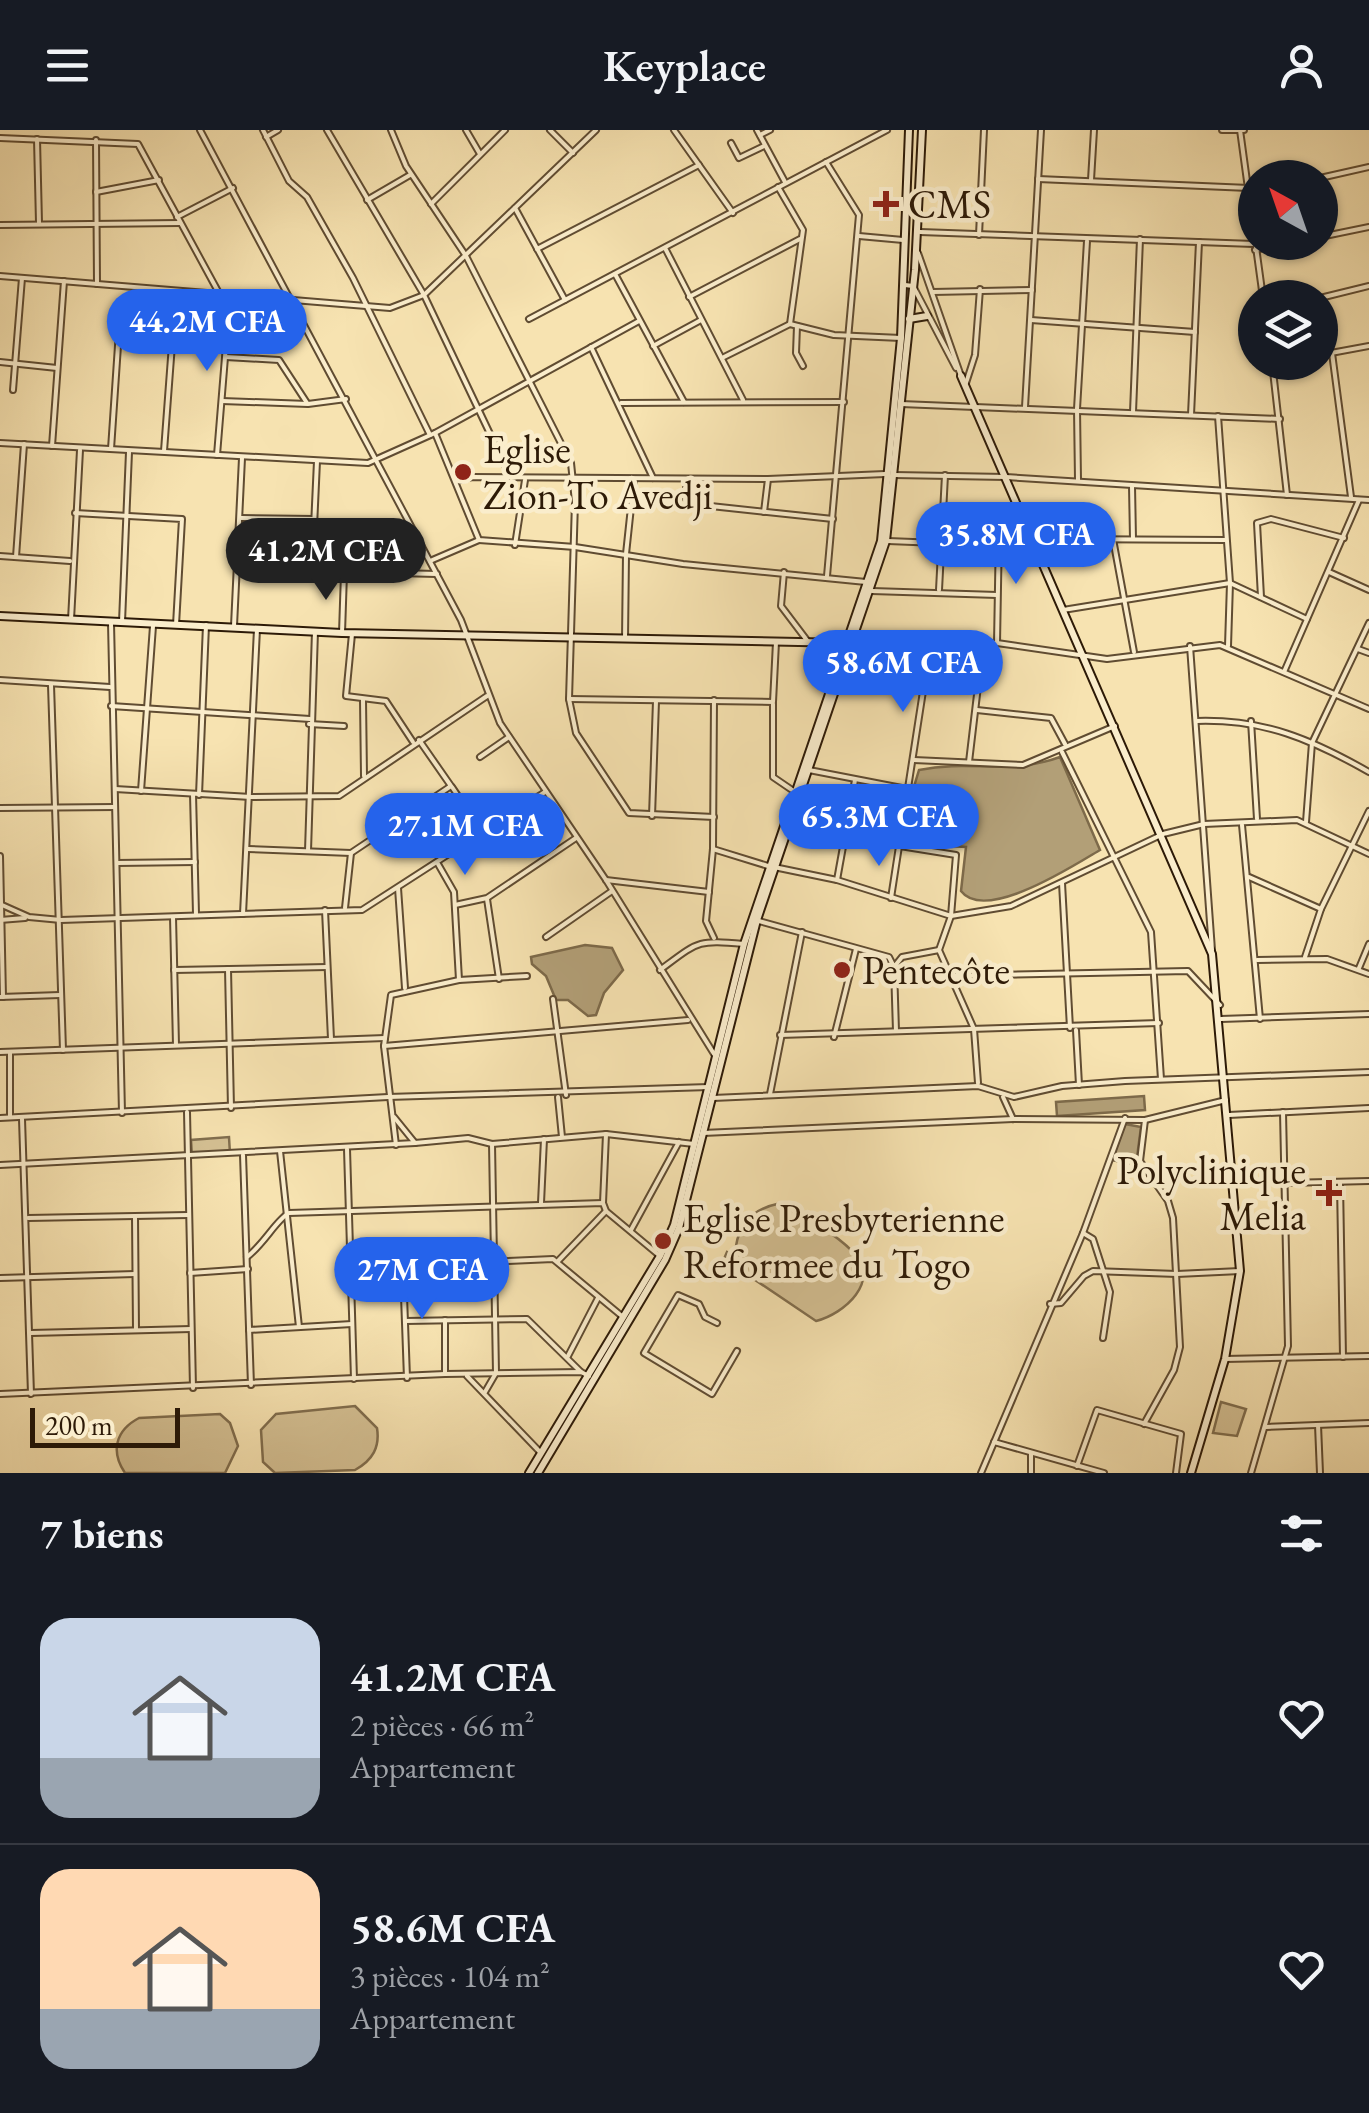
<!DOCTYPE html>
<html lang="fr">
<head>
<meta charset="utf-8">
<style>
  :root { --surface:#171b24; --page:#242831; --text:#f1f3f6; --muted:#9ea1a6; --line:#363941; --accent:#2563eb }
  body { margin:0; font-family:"EB Garamond",serif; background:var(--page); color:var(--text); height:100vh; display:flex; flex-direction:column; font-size:38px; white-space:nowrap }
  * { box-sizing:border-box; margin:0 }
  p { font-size:32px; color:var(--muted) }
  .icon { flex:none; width:55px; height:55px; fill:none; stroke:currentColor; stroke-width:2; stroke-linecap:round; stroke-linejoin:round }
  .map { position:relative; height:1343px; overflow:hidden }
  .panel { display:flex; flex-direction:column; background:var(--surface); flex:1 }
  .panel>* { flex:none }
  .needle { width:65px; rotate:320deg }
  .controls { position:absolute; left:1238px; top:30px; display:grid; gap:20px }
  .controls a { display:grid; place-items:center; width:100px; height:100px; border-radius:50%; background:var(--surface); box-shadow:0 2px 8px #0004; font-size:50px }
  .scale { position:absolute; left:30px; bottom:25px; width:150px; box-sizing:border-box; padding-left:10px; border:5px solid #2d1a07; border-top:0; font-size:28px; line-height:35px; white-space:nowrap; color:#2d1a07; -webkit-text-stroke:8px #faedcc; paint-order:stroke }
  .price { position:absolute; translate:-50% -85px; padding:0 22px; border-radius:35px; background:var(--accent); color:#fff; font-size:32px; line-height:65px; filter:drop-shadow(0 2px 5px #0008) }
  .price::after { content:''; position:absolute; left:50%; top:60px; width:30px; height:22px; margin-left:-15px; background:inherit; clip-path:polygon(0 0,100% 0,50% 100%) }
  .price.selected { background:#222; color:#fff }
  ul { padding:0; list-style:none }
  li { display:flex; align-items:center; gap:30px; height:250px; padding:0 40px }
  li+li { border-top:2px solid var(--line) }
  li span { display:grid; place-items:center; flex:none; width:280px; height:200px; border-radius:30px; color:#555 }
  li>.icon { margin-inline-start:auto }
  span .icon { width:120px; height:120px; fill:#fffc; stroke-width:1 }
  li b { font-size:42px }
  h2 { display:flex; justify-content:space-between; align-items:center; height:120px; padding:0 40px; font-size:42px }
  header { display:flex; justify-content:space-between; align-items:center; height:130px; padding:0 40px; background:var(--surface); font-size:45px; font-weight:600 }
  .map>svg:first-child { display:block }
</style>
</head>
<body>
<header><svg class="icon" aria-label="menu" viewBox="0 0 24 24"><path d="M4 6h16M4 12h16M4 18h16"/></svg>Keyplace<svg class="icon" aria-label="person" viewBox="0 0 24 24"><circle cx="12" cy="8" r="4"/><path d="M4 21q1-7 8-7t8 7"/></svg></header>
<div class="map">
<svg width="1369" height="1343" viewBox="0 0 1369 1343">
  <rect width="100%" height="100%" fill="#f7e3b1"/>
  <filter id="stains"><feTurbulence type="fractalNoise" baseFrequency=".002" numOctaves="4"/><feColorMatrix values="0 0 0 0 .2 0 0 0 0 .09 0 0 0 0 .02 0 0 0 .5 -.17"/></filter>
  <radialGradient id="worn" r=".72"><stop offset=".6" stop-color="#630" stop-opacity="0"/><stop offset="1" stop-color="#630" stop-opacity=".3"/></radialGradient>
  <g fill="#d5c194" stroke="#816e4e" stroke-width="2.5">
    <path d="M 813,672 L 832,676 L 827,693 L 822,691 L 816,697 L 805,693 Z"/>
    <path d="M 229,1007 L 230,1024 L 192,1027 L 191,1010 Z"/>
    <path d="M 777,1074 C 800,1083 836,1104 853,1122 C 882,1151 844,1184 816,1191 L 724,1129 L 727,1122 L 735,1126 C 736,1098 749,1080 777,1074 Z"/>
    <path d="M 1221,1272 L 1246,1279 L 1237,1306 L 1213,1303 Z"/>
    <path d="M 355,1276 L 377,1298 C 380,1317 373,1330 355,1340 L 275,1343 L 263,1332 L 261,1300 L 276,1284 Z"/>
    <path d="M 220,1284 L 230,1293 L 238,1316 L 225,1343 L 125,1343 C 110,1321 116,1300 139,1288 Z"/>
  </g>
  <g fill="#b29f77" stroke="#7d6a4a" stroke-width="2.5">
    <path d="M 1060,627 L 1100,720 C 1073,736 985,793 961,761 L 966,717 L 911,714 L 913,660 L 919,640 C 972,629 1008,646 1060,627 Z"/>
    <path d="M 585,815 L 612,818 L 623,840 L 604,863 L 596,885 L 588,886 L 568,870 L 556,870 L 546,846 L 532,834 L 531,827 Z"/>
    <path d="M 1144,966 L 1145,980 L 1057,986 L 1056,972 Z"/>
    <path d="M 1125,994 L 1141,997 L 1136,1035 L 1112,1030 Z"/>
  </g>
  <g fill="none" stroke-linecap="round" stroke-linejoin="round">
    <g stroke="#604c32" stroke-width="8">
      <g id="street">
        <path d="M 200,0 L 461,490 L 500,593 L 606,750 L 714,924"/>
        <path d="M 263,0 L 289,51 L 307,67 L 353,148 L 430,305"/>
        <path d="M 327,0 L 424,165 L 511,348"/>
        <path d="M 391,0 L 406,36 L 466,126 L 571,333 L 575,372 L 569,569 L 576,603 L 629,683 L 714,687"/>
        <path d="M 466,0 L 480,24"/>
        <path d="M 550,0 L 573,23"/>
        <path d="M 674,0 L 733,83"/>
        <path d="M 757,0 L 785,52"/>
        <path d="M 1222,0 L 1244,0"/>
        <path d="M 1240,0 L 1263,168"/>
        <path d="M 760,5 L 770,0"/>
        <path d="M 266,7 L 278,0"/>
        <path d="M 0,8 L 138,14 L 220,165"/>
        <path d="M 37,9 L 39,93"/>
        <path d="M 96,10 L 97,154"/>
        <path d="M 731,13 L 739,28 L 764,16"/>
        <path d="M 826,32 L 859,85 L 827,446"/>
        <path d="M 1320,48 L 1369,37"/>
        <path d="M 1038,49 L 1249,58"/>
        <path d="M 1091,50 L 1094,0"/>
        <path d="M 778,57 L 803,100 L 790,194"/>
        <path d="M 96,62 L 159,50"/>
        <path d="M 367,70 L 410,45"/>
        <path d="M 431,74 L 505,0"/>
        <path d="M 515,78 L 565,170"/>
        <path d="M 177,87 L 233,58"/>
        <path d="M 0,95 L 180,93"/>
        <path d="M 920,102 L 1254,114"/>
        <path d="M 979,105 L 984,0"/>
        <path d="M 859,106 L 903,110"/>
        <path d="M 1320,107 L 1369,97"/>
        <path d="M 665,118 L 743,270"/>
        <path d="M 537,119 L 699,35"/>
        <path d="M 1255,120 L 1291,112"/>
        <path d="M 918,123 L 961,246"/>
        <path d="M 615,144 L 684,272"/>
        <path d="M 0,146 L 390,178 L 424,165 L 596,0"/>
        <path d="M 905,155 L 913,156 L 956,238"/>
        <path d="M 933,162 L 1032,160"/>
        <path d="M 689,167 L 800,109"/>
        <path d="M 1320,168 L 1369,156"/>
        <path d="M 529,189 L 887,0"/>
        <path d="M 1031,190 L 1195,202"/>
        <path d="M 797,196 L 796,223 L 803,236"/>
        <path d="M 653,216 L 701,190"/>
        <path d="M 591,217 L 653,348"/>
        <path d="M 1332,223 L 1351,367"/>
        <path d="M 1320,225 L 1369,216"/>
        <path d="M 226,227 L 279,230 L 307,273"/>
        <path d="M 722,228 L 790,194 L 834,205 L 901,208"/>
        <path d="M 0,232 L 57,238"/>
        <path d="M 1272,232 L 1287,365"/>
        <path d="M 966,253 L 975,225 L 980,159"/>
        <path d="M 13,260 L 22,148"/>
        <path d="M 222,271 L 308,274 L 346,269"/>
        <path d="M 621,273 L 844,272"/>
        <path d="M 901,274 L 1280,289"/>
        <path d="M 1025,277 L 1041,0"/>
        <path d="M 1133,282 L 1140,109"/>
        <path d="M 1191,285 L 1199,112"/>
        <path d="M 1218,286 L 1230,453 L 1228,516"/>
        <path d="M 435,303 L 479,410 L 575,417 L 683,434 L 866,452"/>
        <path d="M 0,313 L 368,333 L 435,303 L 639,191"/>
        <path d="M 52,316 L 64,151"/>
        <path d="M 111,319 L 120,186"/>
        <path d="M 164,321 L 176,161"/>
        <path d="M 217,325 L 230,166"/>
        <path d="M 894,345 L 1006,347 L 1369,370"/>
        <path d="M 686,349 L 686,369 L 692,374 L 833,389"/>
        <path d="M 1078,350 L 1077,279 L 1087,111"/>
        <path d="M 456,351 L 472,347 L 768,349 L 885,344"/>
        <path d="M 1132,356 L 1133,409"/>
        <path d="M 764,382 L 768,349"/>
        <path d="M 75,383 L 182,389 L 176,495"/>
        <path d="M 241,388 L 314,389"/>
        <path d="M 941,397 L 999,401"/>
        <path d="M 1113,409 L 1134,522"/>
        <path d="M 313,410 L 349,411"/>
        <path d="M 888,411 L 938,413"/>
        <path d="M 515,415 L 525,350"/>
        <path d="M 1035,420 L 1056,409 L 1225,410"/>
        <path d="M 0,426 L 70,431"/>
        <path d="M 16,427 L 24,314"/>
        <path d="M 430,431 L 479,410"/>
        <path d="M 237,439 L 437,444"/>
        <path d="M 312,441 L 317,331"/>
        <path d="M 784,442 L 781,476 L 809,513"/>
        <path d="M 1329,442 L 1369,460"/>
        <path d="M 939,460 L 945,345"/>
        <path d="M 872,461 L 997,465"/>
        <path d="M 1261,467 L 1257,393 L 1271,389 L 1344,408"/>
        <path d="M 1063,480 L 1230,453 L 1307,489"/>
        <path d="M 71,490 L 80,320"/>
        <path d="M 122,492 L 129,322"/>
        <path d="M 111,493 L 122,983"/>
        <path d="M 234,496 L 242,328"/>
        <path d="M 342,503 L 344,443"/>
        <path d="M 352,504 L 346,566 L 386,571 L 413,612"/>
        <path d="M 625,509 L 626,424 L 634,349"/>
        <path d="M 853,513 L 997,513 L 1107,529 L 1220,515 L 1369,579"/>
        <path d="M 997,513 L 999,401 L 1025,395"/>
        <path d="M 1190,516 L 1212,820"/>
        <path d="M 1358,519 L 1369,523"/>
        <path d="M 1284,542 L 1359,370"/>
        <path d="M 0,550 L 110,557"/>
        <path d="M 51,555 L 63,920"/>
        <path d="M 569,569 L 773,572 L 776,512"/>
        <path d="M 363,570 L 364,646"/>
        <path d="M 773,574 L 773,647 L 795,662"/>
        <path d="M 111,576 L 310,589"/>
        <path d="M 977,580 L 1051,588 L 1065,614"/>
        <path d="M 1197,591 C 1264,589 1311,609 1369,642"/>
        <path d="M 1251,591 L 1257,689"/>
        <path d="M 309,594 L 344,596"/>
        <path d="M 1062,622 L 1151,802 L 1161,949"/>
        <path d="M 480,627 L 509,607"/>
        <path d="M 914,630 L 1023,635 L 1115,596"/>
        <path d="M 969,632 L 983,514"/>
        <path d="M 809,640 L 907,659"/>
        <path d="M 452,657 L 483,703"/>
        <path d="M 115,659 L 251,667 L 339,666 L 487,566"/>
        <path d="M 141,661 L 153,496"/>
        <path d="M 193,664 L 196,784"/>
        <path d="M 199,665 L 206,495"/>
        <path d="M 0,678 L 115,677"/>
        <path d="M 652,686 L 656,571"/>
        <path d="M 1306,692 L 1312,613 L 1369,493"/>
        <path d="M 1242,695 L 1260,889"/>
        <path d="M 900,716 L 956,725 L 951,786 L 939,820 L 974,899 L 978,953"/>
        <path d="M 248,719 L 351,723 L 451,656 L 419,610"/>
        <path d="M 713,719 L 768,736"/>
        <path d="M 308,721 L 315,501"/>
        <path d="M 0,726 L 3,867"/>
        <path d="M 117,733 L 195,732"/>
        <path d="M 438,734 L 454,762 L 459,850"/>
        <path d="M 774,737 L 837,750 L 951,786 L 1011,776 L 1163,704 L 1204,694 L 1297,690 L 1369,724"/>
        <path d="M 1249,747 L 1321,779"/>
        <path d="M 606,750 L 709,762"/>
        <path d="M 837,750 L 855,650"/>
        <path d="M 1062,753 L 1070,898"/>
        <path d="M 398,758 L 405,858"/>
        <path d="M 891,768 L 930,516"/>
        <path d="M 487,769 L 499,849"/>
        <path d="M 2,775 L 29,787 L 61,790 L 362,780 L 545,662"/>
        <path d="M 455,775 L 487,768 L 576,708"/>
        <path d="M 345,778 L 351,723"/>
        <path d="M 325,780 L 331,909"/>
        <path d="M 243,784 L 257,499"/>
        <path d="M 173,787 L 176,915"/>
        <path d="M 0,790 L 25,788"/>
        <path d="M 759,791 L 889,827 L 894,837 L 896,901"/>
        <path d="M 546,807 L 612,761"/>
        <path d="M 714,808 L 706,791 L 713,719 L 714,570"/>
        <path d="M 1305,827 L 1321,779 L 1369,681"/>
        <path d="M 1257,830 L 1327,829 L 1369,844"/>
        <path d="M 894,837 L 902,827 L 939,820"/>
        <path d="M 1359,838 L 1369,814"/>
        <path d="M 228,839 L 231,978"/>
        <path d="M 174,840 L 327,837"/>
        <path d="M 660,840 C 699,811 696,810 744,814"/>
        <path d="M 950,846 L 1188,841 L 1220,875"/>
        <path d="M 0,867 L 60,865"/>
        <path d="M 553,869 L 566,965"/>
        <path d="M 1221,889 L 1369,884"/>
        <path d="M 1076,900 L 1079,955"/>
        <path d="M 780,905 L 1159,893"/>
        <path d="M 834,907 L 856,819"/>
        <path d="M 384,916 L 688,890"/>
        <path d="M 0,922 L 385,908"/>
        <path d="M 770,964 L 802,802"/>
        <path d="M 558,967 L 562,1007"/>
        <path d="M 1003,967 L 1013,989"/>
        <path d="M 713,968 L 978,956 L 1014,967 L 1062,956 L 1125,951 L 1369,942"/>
        <path d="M 187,982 L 193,1258"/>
        <path d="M 1229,985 L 1369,978"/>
        <path d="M 10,987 L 10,922"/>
        <path d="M 394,987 L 415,1013 L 468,1008 L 492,1014 L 606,1004 L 694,1014"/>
        <path d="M 0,988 L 388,967 L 709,957"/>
        <path d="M 22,989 L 31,1264"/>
        <path d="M 703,1003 L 1013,989 L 1145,990 L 1226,970"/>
        <path d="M 396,1015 L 384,916 L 391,865 L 459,850 L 527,846"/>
        <path d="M 347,1019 L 354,1249"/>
        <path d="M 280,1021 L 299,1197"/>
        <path d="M 243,1025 L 251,1255"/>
        <path d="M 0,1035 L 415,1013"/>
        <path d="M 1286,1053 L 1369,1051"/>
        <path d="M 1340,1053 L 1343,1227"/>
        <path d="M 541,1073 L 544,1009"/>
        <path d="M 603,1073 L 606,1004"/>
        <path d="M 135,1087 L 136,1200"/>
        <path d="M 28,1088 L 188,1085"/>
        <path d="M 631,1100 L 679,1012"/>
        <path d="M 1083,1103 L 1093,1109 L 1110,1162 L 1103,1208"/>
        <path d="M 247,1127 C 264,1114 277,1089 289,1083 L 603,1073 L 606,1081 L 660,1126"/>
        <path d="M 558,1131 L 606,1081"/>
        <path d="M 352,1138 L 553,1129 L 623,1187"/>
        <path d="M 403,1138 L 407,1248"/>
        <path d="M 190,1143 L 248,1139"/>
        <path d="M 0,1148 L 135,1144"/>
        <path d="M 1050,1174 L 1061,1173 L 1084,1146 L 1093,1141 L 1177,1144 L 1240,1141"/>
        <path d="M 405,1191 L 527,1189 L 581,1242"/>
        <path d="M 717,1193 L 705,1187 L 699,1174 L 678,1165 L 644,1223 L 712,1264 L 737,1221"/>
        <path d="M 249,1200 L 352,1194"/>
        <path d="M 31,1203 L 191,1199"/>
        <path d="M 568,1226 L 598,1168"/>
        <path d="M 1225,1229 L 1369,1226"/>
        <path d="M 445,1244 L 445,1190"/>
        <path d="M 467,1246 L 540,1322"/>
        <path d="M 485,1262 L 496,1243 L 492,1014"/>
        <path d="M 0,1264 L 445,1244 L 581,1242 L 589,1246"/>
        <path d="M 1144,1294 L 1174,1240 L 1180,1217 L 1173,1088 L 1168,1071 L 1140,1031 L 1145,990"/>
        <path d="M 1318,1295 L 1320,1343"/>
        <path d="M 1266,1297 L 1369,1293"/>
        <path d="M 994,1312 L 1104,1343"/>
        <path d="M 1077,1336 L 1097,1280 L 1181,1304 L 1176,1343"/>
        <path d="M 981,1343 L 1083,1103 L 1125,988"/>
        <path d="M 1031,1343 L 1031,1323"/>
        <path d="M 1251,1343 L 1288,1216 L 1283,982"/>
      </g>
    </g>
    <g stroke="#2d1a07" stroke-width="10">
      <g id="secondary">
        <path d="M 909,189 L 927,186"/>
        <path d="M 961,246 L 1212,824 L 1240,1141 L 1225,1229 L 1191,1343"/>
        <path d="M 0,486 L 342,503 L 848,513"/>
        <path d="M 529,1343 L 660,1126 L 674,1095 L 744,814 L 881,411 L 901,208 L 909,0"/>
        <path d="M 538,1343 L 665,1130 L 679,1098 L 757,790 L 886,411 L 915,140 L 922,0"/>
      </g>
    </g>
    <use href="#street" stroke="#faedcc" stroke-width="4"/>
    <use href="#secondary" stroke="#faedcc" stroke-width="6"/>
  </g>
  <g fill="#8f2418" stroke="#faedcc" stroke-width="4">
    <path d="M881 59h10v10h10v10h-10v10h-10v-10h-10v-10h10z"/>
    <circle cx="463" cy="342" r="10"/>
    <circle cx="842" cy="840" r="10"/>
    <path d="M1324 1048h10v10h10v10h-10v10h-10v-10h-10v-10h10z"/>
    <circle cx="663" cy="1111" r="10"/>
  </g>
  <g text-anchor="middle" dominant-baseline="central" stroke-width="9" stroke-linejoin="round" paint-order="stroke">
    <g font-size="40" fill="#2d1a07" stroke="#faedcc" text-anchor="start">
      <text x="908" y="74">CMS</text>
      <text x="483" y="319">Eglise<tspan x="483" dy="46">Zion-To Avedji</tspan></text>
      <text x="862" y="840">Pentecôte</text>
      <text x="1306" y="1040" text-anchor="end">Polyclinique<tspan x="1306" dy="46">Melia</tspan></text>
      <text x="683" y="1088">Eglise Presbyterienne<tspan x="683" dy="46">Reformee du Togo</tspan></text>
    </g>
  </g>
  <rect width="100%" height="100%" filter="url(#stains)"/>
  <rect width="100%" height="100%" fill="url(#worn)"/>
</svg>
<div class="controls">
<a><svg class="needle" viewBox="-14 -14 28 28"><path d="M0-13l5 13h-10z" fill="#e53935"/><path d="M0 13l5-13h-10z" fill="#9ea1a6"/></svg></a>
<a><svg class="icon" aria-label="layers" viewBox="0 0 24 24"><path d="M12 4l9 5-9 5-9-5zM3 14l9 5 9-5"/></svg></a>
</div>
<div class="scale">200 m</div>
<b class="price" style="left:207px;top:244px">44.2M CFA</b>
<b class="price" style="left:1016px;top:457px">35.8M CFA</b>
<b class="price selected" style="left:326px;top:473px">41.2M CFA</b>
<b class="price" style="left:903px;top:585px">58.6M CFA</b>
<b class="price" style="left:879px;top:739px">65.3M CFA</b>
<b class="price" style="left:465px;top:748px">27.1M CFA</b>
<b class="price" style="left:422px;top:1192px">27M CFA</b>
</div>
<section class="panel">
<h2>7 biens<svg class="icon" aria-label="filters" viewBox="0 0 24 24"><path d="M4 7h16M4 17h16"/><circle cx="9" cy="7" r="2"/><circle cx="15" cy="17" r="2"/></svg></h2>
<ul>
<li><span style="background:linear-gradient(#c9d6e8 70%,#9aa5b1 0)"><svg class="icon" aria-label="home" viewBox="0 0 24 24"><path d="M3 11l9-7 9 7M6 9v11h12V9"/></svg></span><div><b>41.2M CFA</b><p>2 pièces · 66 m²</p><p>Appartement</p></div><svg class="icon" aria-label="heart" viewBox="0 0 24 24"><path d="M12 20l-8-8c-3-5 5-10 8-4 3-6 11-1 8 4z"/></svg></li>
<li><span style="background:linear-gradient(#ffd9b3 70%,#9aa5b1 0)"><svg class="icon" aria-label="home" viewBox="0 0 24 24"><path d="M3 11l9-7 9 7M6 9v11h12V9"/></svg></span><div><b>58.6M CFA</b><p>3 pièces · 104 m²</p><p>Appartement</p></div><svg class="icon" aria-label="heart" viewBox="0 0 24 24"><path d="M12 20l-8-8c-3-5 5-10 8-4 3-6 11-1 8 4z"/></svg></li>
</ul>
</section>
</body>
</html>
